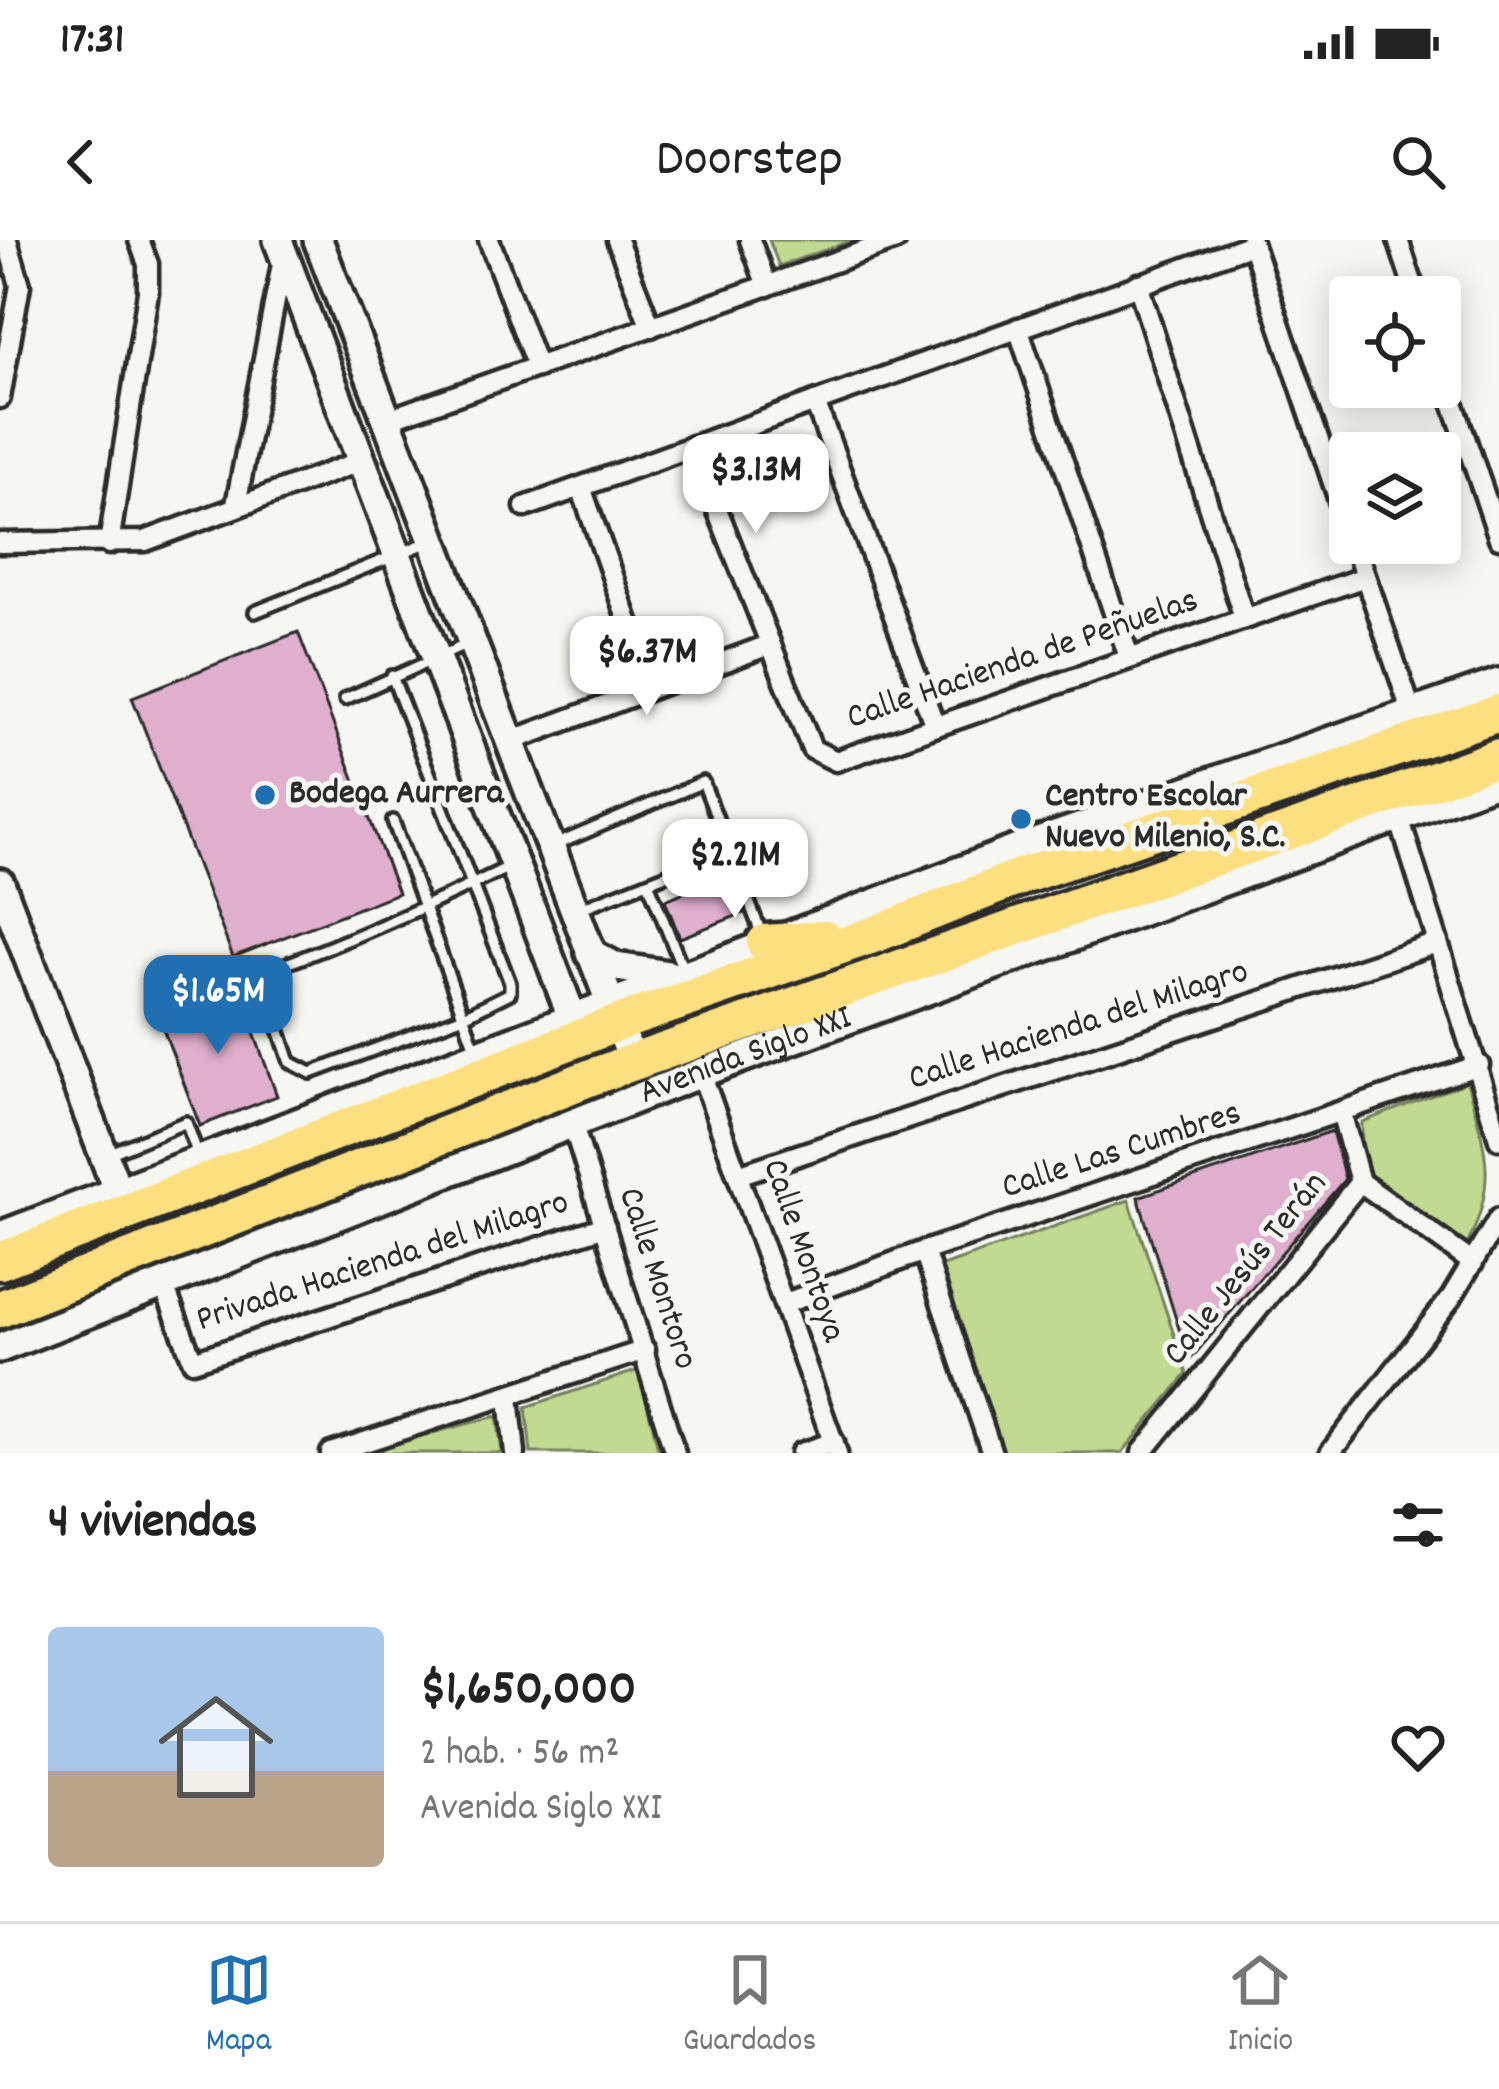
<!DOCTYPE html>
<html lang="es">
<head>
<meta charset="utf-8">
<style>
  :root { --surface:#fff; --page:#f2f2f2; --text:#222; --muted:#767676; --line:#e0e0e0; --accent:#1f6fb2 }
  body { margin:0; font-family:Dekko,sans-serif; background:var(--page); color:var(--text); height:100vh; display:flex; flex-direction:column; font-size:45px; white-space:nowrap }
  * { box-sizing:border-box; margin:0 }
  p { font-size:39px; color:var(--muted) }
  .icon { flex:none; width:66px; height:66px; fill:none; stroke:currentColor; stroke-width:2; stroke-linecap:round; stroke-linejoin:round }
  .map { position:relative; height:1213px; overflow:hidden }
  .details { display:flex; flex-direction:column; background:var(--surface); flex:1 }
  .details>* { flex:none }
  .tools { position:absolute; left:1329px; top:36px; display:grid; gap:24px }
  .tools a { display:grid; place-items:center; width:132px; height:132px; border-radius:12px; background:var(--surface); box-shadow:0 6px 30px #0003; font-size:60px }
  .price { position:absolute; translate:-50% -102px; padding:0 27px; border-radius:24px; background:#fff; color:#222; font-size:39px; line-height:78px; filter:drop-shadow(0 3px 6px #0008) }
  .price::after { content:''; position:absolute; left:50%; top:72px; width:36px; height:27px; margin-left:-18px; background:inherit; clip-path:polygon(0 0,100% 0,50% 100%) }
  .price.selected { background:var(--accent); color:#fff }
  ul { padding:0; list-style:none }
  li { display:flex; align-items:center; gap:36px; height:300px; padding:0 48px }
  li+li { border-top:3px solid var(--line) }
  li span { display:grid; place-items:center; flex:none; width:336px; height:240px; border-radius:12px; color:#555 }
  li>.icon { margin-inline-start:auto }
  span .icon { width:144px; height:144px; fill:#fffc; stroke-width:1 }
  li b { font-size:51px }
  h2 { display:flex; justify-content:space-between; align-items:center; height:144px; padding:0 48px; font-size:51px }
  .status { display:flex; justify-content:space-between; align-items:center; height:84px; padding:0 60px; background:var(--surface); direction:ltr }
  .status svg { height:33px; fill:currentColor }
  header { display:flex; justify-content:space-between; align-items:center; height:156px; padding:0 48px; background:var(--surface); font-size:54px; font-weight:600 }
  .menu { display:flex; justify-content:space-around; align-items:center; height:168px; border-top:3px solid var(--line); background:var(--surface); font-size:33px; color:var(--muted) }
  .menu a { display:grid; justify-items:center; gap:6px }
  .menu .selected { color:var(--accent) }
  .map>svg:first-child { display:block }
</style>
</head>
<body>
<div class="status"><b>17:31</b><svg viewBox="0 0 49 12"><path d="M0 12V9h3v3zM5 12V6h3v6zM10 12V3h3v9zM15 12V0h3v12zM26 1h20v11H26zM47 4h2v5h-2z"/></svg></div>
<header><svg class="icon" aria-label="back" viewBox="0 0 24 24"><path d="M15 5l-7 7 7 7"/></svg>Doorstep<svg class="icon" aria-label="search" viewBox="0 0 24 24"><circle cx="10" cy="10" r="6"/><path d="M15 15l6 6"/></svg></header>
<div class="map">
<svg width="1499" height="1213" viewBox="0 0 1499 1213">
  <rect width="100%" height="100%" fill="#f6f6f2"/>
  <filter id="ink" filterUnits="userSpaceOnUse"><feTurbulence type="fractalNoise" baseFrequency=".00833" numOctaves="2"/><feDisplacementMap in="SourceGraphic" scale="24" xChannelSelector="R" yChannelSelector="G"/><feConvolveMatrix kernelMatrix="1 2 1 2 8 2 1 2 1" color-interpolation-filters="sRGB"/></filter>
  <g filter="url(#ink)">
    <g fill="#c1da91" stroke="#76825e" stroke-width="3">
      <path d="M 769,0 L 854,0 L 779,26 Z"/>
      <path d="M 1467,842 C 1485,908 1499,940 1467,1005 L 1362,939 L 1362,882 Z"/>
      <path d="M 1129,960 L 1187,1134 L 1122,1213 L 1003,1213 L 940,1027 Z"/>
      <path d="M 639,1130 L 659,1213 L 531,1213 L 526,1167 Z"/>
      <path d="M 497,1176 L 502,1213 L 382,1213 L 383,1206 Z"/>
    </g>
    <g fill="#e0afce" stroke="#2b2b2b" stroke-width="3">
      <path d="M 298,392 L 398,653 L 233,717 L 132,457 Z"/>
      <path d="M 729,634 L 744,673 L 680,698 L 665,660 Z"/>
      <path d="M 238,749 L 277,856 L 200,886 L 159,778 Z"/>
      <path d="M 1332,891 L 1345,939 L 1189,1121 L 1138,957 Z"/>
    </g>
    <g fill="none" stroke-linecap="round" stroke-linejoin="round">
      <g stroke="#2b2b2b" stroke-width="18">
        <g id="lane">
          <path d="M 255,372 L 431,301"/>
          <path d="M 392,436 L 510,743 L 510,753 L 464,776 L 311,833 L 290,822 L 265,747 L 275,728 C 355,699 432,664 509,627"/>
          <path d="M 345,459 L 470,403"/>
          <path d="M 393,581 L 476,811"/>
          <path d="M 553,606 L 703,542 L 763,698"/>
          <path d="M 648,642 L 684,732"/>
          <path d="M 579,669 L 729,610"/>
          <path d="M 106,915 L 186,882 L 198,915"/>
        </g>
      </g>
      <g stroke="#2b2b2b" stroke-width="27">
        <g id="street">
          <path d="M 489,0 L 537,127"/>
          <path d="M 617,0 L 651,87"/>
          <path d="M 750,0 L 767,46"/>
          <path d="M 1251,0 L 1350,293"/>
          <path d="M 1398,0 L 1417,57"/>
          <path d="M 1138,44 L 1244,378"/>
          <path d="M 1018,88 L 1129,417"/>
          <path d="M 1440,124 L 1499,298"/>
          <path d="M 0,158 L 20,45 L 7,0"/>
          <path d="M 815,162 L 935,486"/>
          <path d="M 386,180 L 896,0"/>
          <path d="M 692,206 L 812,509 L 836,521 L 1365,337"/>
          <path d="M 581,247 L 651,447"/>
          <path d="M 236,265 L 283,19"/>
          <path d="M 525,267 L 1252,4"/>
          <path d="M 0,303 L 145,301 L 361,221"/>
          <path d="M 1354,303 L 1412,473"/>
          <path d="M 109,304 L 148,52 L 148,24 L 139,0"/>
          <path d="M 508,502 L 769,405"/>
          <path d="M 1398,574 L 1499,899"/>
          <path d="M 701,833 L 837,1213"/>
          <path d="M 573,885 L 675,1213"/>
          <path d="M 741,934 L 1437,703"/>
          <path d="M 1360,942 L 1473,1023"/>
          <path d="M 924,1011 L 992,1213"/>
          <path d="M 162,1041 L 193,1121 L 605,986"/>
          <path d="M 786,1063 L 924,1011 L 1479,825"/>
          <path d="M 509,1157 L 515,1213"/>
          <path d="M 331,1213 L 645,1110"/>
          <path d="M 801,1213 L 834,1202"/>
          <path d="M 1142,1213 L 1360,942 L 1342,875"/>
          <path d="M 1330,1213 L 1451,1058 L 1499,978"/>
        </g>
      </g>
      <g stroke="#2b2b2b" stroke-width="36">
        <g id="secondary">
          <path d="M 278,0 L 578,793"/>
          <path d="M 318,0 L 633,822"/>
          <path d="M 0,643 L 118,952"/>
          <path d="M 590,713 L 616,727 L 669,735"/>
          <path d="M 0,996 L 1015,610 L 1499,443"/>
          <path id="s1" d="M 0,1108 L 701,833 L 1499,540"/>
        </g>
      </g>
      <g stroke="#2b2b2b" stroke-width="45">
        <g id="highway">
          <path d="M 765,703 L 825,699"/>
          <path d="M 0,1021 L 618,783 L 876,694 L 1022,636 L 1499,473"/>
          <path d="M 0,1069 L 594,836 L 1499,517"/>
        </g>
      </g>
      <use href="#lane" stroke="#f6f6f2" stroke-width="9"/>
      <use href="#street" stroke="#f6f6f2" stroke-width="18"/>
      <use href="#secondary" stroke="#f6f6f2" stroke-width="27"/>
      <use href="#highway" stroke="#fce080" stroke-width="36"/>
    </g>
  </g>
  <g fill="#1f6fb2" stroke="#f6f6f2" stroke-width="4.5">
    <circle cx="265" cy="555" r="12"/>
    <circle cx="1021" cy="579" r="12"/>
  </g>
  <g text-anchor="middle" dominant-baseline="central" stroke-width="10" stroke-linejoin="round" paint-order="stroke">
    <g font-size="36" fill="#2b2b2b" stroke="#f6f6f2">
      <text transform="translate(1023 421) rotate(-19)">Calle Hacienda de Peñuelas</text>
      <text transform="translate(1079 787) rotate(-18)">Calle Hacienda del Milagro</text>
      <text stroke="none"><textPath href="#s1" startOffset="801">Avenida Siglo XXI</textPath></text>
      <text transform="translate(1122 912) rotate(-18)">Calle Las Cumbres</text>
      <text transform="translate(802 1011) rotate(71)">Calle Montoya</text>
      <text transform="translate(383 1023) rotate(-18)">Privada Hacienda del Milagro</text>
      <text transform="translate(1247 1030) rotate(-51)">Calle Jesús Terán</text>
      <text transform="translate(656 1039) rotate(72)">Calle Montoro</text>
    </g>
    <g font-size="36" font-weight="bold" fill="#2b2b2b" stroke="#f6f6f2" text-anchor="start">
      <text x="289" y="555">Bodega Aurrera</text>
      <text x="1045" y="558">Centro Escolar<tspan x="1045" dy="41">Nuevo Milenio, S.C.</tspan></text>
    </g>
  </g>
</svg>
<div class="tools">
<a><svg class="icon" aria-label="locate" viewBox="0 0 24 24"><circle cx="12" cy="12" r="6"/><path d="M12 2v4M12 18v4M2 12h4M18 12h4"/></svg></a>
<a><svg class="icon" aria-label="layers" viewBox="0 0 24 24"><path d="M12 4l9 5-9 5-9-5zM3 14l9 5 9-5"/></svg></a>
</div>
<b class="price" style="left:756px;top:296px">$3.13M</b>
<b class="price" style="left:647px;top:478px">$6.37M</b>
<b class="price" style="left:735px;top:681px">$2.21M</b>
<b class="price selected" style="left:218px;top:817px">$1.65M</b>
</div>
<section class="details">
<h2>4 viviendas<svg class="icon" aria-label="filters" viewBox="0 0 24 24"><path d="M4 7h16M4 17h16"/><circle cx="9" cy="7" r="2"/><circle cx="15" cy="17" r="2"/></svg></h2>
<ul>
<li><span style="background:linear-gradient(#a9c7e8 60%,#b9a48a 0)"><svg class="icon" aria-label="home" viewBox="0 0 24 24"><path d="M3 11l9-7 9 7M6 9v11h12V9"/></svg></span><div><b>$1,650,000</b><p>2 hab. · 56 m²</p><p>Avenida Siglo XXI</p></div><svg class="icon" aria-label="heart" viewBox="0 0 24 24"><path d="M12 20l-8-8c-3-5 5-10 8-4 3-6 11-1 8 4z"/></svg></li>
</ul>
</section>
<nav class="menu">
<a class="selected"><svg class="icon" aria-label="map" viewBox="0 0 24 24"><path d="M3 6l6-2 6 2 6-2v14l-6 2-6-2-6 2zM9 4v14M15 6v14"/></svg>Mapa</a>
<a><svg class="icon" aria-label="saved" viewBox="0 0 24 24"><path d="M7 4h10v16l-5-4-5 4z"/></svg>Guardados</a>
<a><svg class="icon" aria-label="home" viewBox="0 0 24 24"><path d="M3 11l9-7 9 7M6 9v11h12V9"/></svg>Inicio</a>
</nav>
</body>
</html>
